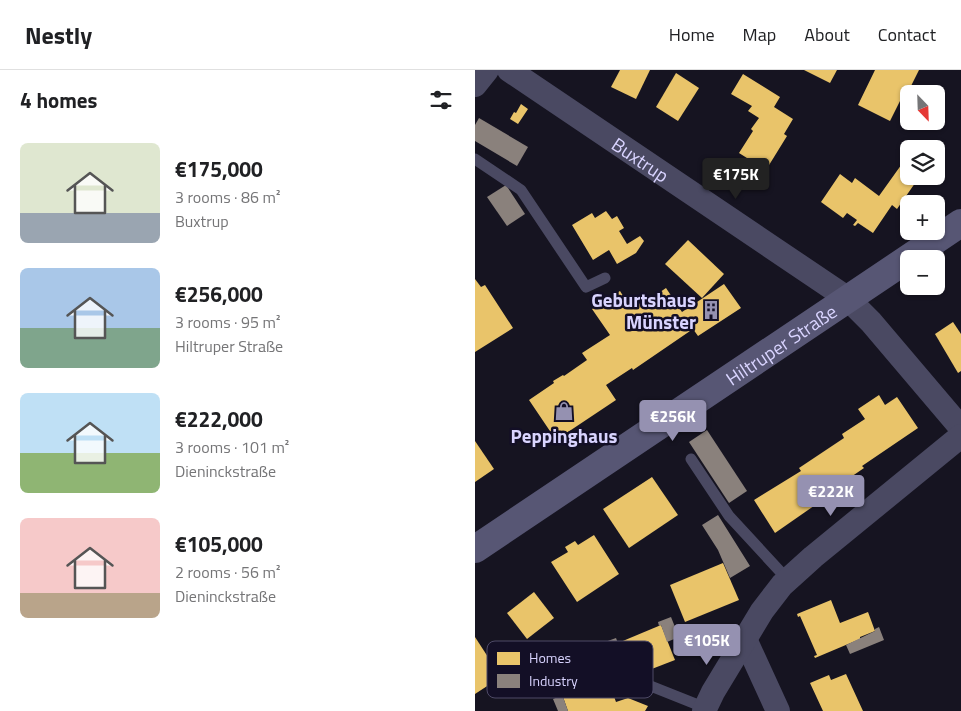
<!DOCTYPE html>
<html lang="en">
<head>
<meta charset="utf-8">
<style>
  :root { --surface:#fff; --page:#f2f2f2; --text:#202124; --muted:#757577; --line:#e0e0e0; --accent:#9591b1 }
  body { margin:0; font-family:"Titillium Web",sans-serif; background:var(--page); color:var(--text); height:100vh; display:flex; flex-direction:column; font-size:19px; white-space:nowrap }
  * { box-sizing:border-box; margin:0 }
  p { font-size:16px; color:var(--muted) }
  .icon { flex:none; width:28px; height:28px; fill:none; stroke:currentColor; stroke-width:2; stroke-linecap:round; stroke-linejoin:round }
  .map { position:relative; flex:1; overflow:hidden }
  .drawer { display:flex; flex-direction:column; background:var(--surface); width:475px }
  .drawer>* { flex:none }
  .needle { width:32px; rotate:157deg }
  .fabs { position:absolute; left:425px; top:15px; display:grid; gap:10px }
  .fabs a { display:grid; place-items:center; width:45px; height:45px; border-radius:8px; background:var(--surface); box-shadow:0 1px 4px #0004; font-size:25px }
  .price { position:absolute; translate:-50% -42px; padding:0 11px; border-radius:5px; background:var(--accent); color:#fff; font-size:16px; line-height:32px; filter:drop-shadow(0 1px 2px #0008) }
  .price::after { content:''; position:absolute; left:50%; top:30px; width:15px; height:11px; margin-left:-8px; background:inherit; clip-path:polygon(0 0,100% 0,50% 100%) }
  .price.selected { background:#222; color:#fff }
  ul { padding:0; list-style:none }
  li { display:flex; align-items:center; gap:15px; height:125px; padding:0 20px }
  li span { display:grid; place-items:center; flex:none; width:140px; height:100px; border-radius:8px; color:#555 }
  li>.icon { margin-inline-start:auto }
  span .icon { width:60px; height:60px; fill:#fffc; stroke-width:1 }
  li b { font-size:21px }
  h2 { display:flex; justify-content:space-between; align-items:center; height:60px; padding:0 20px; font-size:21px }
  header { display:flex; align-items:center; gap:30px; box-sizing:border-box; height:70px; padding:0 25px; background:var(--surface); border-bottom:1px solid var(--line) }
  header strong { font-size:24px }
  nav { display:flex; gap:28px; margin-inline-start:auto; font-size:18px }
  main { display:flex; flex:1; min-height:0 }
  .map>svg:first-child { display:block }
</style>
</head>
<body>
<header>
<strong>Nestly</strong>
<nav><a>Home</a><a>Map</a><a>About</a><a>Contact</a></nav>
</header>
<main>
<section class="drawer">
<h2>4 homes<svg class="icon" aria-label="filters" viewBox="0 0 24 24"><path d="M4 7h16M4 17h16"/><circle cx="9" cy="7" r="2"/><circle cx="15" cy="17" r="2"/></svg></h2>
<ul>
<li><span style="background:linear-gradient(#dfe7d0 70%,#9aa5b1 0)"><svg class="icon" aria-label="home" viewBox="0 0 24 24"><path d="M3 11l9-7 9 7M6 9v11h12V9"/></svg></span><div><b>€175,000</b><p>3 rooms · 86 m²</p><p>Buxtrup</p></div></li>
<li><span style="background:linear-gradient(#a9c7e8 60%,#7fa58c 0)"><svg class="icon" aria-label="home" viewBox="0 0 24 24"><path d="M3 11l9-7 9 7M6 9v11h12V9"/></svg></span><div><b>€256,000</b><p>3 rooms · 95 m²</p><p>Hiltruper Straße</p></div></li>
<li><span style="background:linear-gradient(#bfe0f5 60%,#8fb573 0)"><svg class="icon" aria-label="home" viewBox="0 0 24 24"><path d="M3 11l9-7 9 7M6 9v11h12V9"/></svg></span><div><b>€222,000</b><p>3 rooms · 101 m²</p><p>Dieninckstraße</p></div></li>
<li><span style="background:linear-gradient(#f6c9c9 75%,#b9a48a 0)"><svg class="icon" aria-label="home" viewBox="0 0 24 24"><path d="M3 11l9-7 9 7M6 9v11h12V9"/></svg></span><div><b>€105,000</b><p>2 rooms · 56 m²</p><p>Dieninckstraße</p></div></li>
</ul>
</section>
<div class="map">
<svg width="486" height="641" viewBox="0 0 486 641">
  <rect width="100%" height="100%" fill="#161421"/>
  <g fill="#e9c46a">
    <path d="M 145,0 L 175,0 L 161,29 L 136,17 Z"/>
    <path d="M 329,0 L 362,0 L 355,13 Z"/>
    <path d="M 400,0 L 444,0 L 435,18 L 430,16 L 425,26 L 427,27 L 415,51 L 383,35 Z"/>
    <path d="M 201,3 L 224,18 L 203,51 L 181,37 Z"/>
    <path d="M 268,4 L 305,27 L 299,37 L 318,49 L 309,64 L 312,66 L 291,100 L 264,83 L 278,61 L 276,59 L 284,48 L 273,41 L 277,36 L 256,24 Z"/>
    <path d="M 46,34 L 53,39 L 43,54 L 35,49 L 39,42 L 41,43 Z"/>
    <path d="M 429,91 L 434,95 L 434,106 L 445,106 L 422,139 L 417,135 L 398,163 L 383,153 L 380,156 L 378,155 L 382,150 L 372,143 L 368,148 L 346,132 L 365,104 L 377,113 L 380,108 L 404,126 Z"/>
    <path d="M 131,141 L 137,149 L 142,146 L 149,158 L 144,161 L 152,174 L 165,166 L 169,171 L 161,183 L 142,194 L 134,180 L 118,190 L 97,155 L 117,143 L 120,148 Z"/>
    <path d="M 213,170 L 249,204 L 227,228 L 190,194 Z"/>
    <path d="M 0,209 L 6,217 L 10,215 L 38,258 L 0,282 Z"/>
    <path d="M 249,214 L 266,238 L 223,266 L 218,259 L 158,300 L 157,298 L 131,315 L 141,330 L 81,370 L 54,330 L 79,313 L 78,311 L 88,305 L 89,306 L 112,290 L 107,283 L 135,265 L 117,239 L 145,221 L 155,237 L 163,232 L 166,235 L 191,218 L 207,242 Z"/>
    <path d="M 478,252 L 486,264 L 486,301 L 483,303 L 460,264 Z"/>
    <path d="M 404,325 L 410,335 L 422,327 L 443,358 L 387,396 L 389,398 L 344,429 L 346,431 L 300,463 L 279,430 L 326,401 L 324,398 L 369,368 L 367,364 L 390,349 L 383,339 Z"/>
    <path d="M 0,371 L 19,399 L 0,412 Z"/>
    <path d="M 177,407 L 203,445 L 154,478 L 128,439 Z"/>
    <path d="M 119,465 L 144,504 L 102,532 L 76,492 L 93,482 L 90,477 L 100,471 L 103,475 Z"/>
    <path d="M 248,493 L 264,530 L 210,552 L 195,515 Z"/>
    <path d="M 59,522 L 79,548 L 52,569 L 32,543 Z"/>
    <path d="M 356,530 L 365,553 L 393,542 L 400,561 L 385,567 L 385,569 L 340,588 L 339,586 L 342,585 L 325,546 L 323,547 L 322,544 Z"/>
    <path d="M 186,555 L 200,590 L 156,607 L 143,573 Z"/>
    <path d="M 0,567 L 26,607 L 0,624 Z"/>
    <path d="M 371,604 L 388,641 L 348,641 L 335,613 L 354,605 L 356,610 Z"/>
    <path d="M 133,610 L 141,632 L 153,628 L 173,636 L 170,641 L 93,641 L 88,627 Z"/>
  </g>
  <g fill="#8a817c">
    <path d="M 4,48 L 53,77 L 42,96 L 0,71 L 0,55 Z"/>
    <path d="M 31,115 L 50,144 L 32,156 L 12,127 Z"/>
    <path d="M 232,360 L 272,421 L 254,433 L 214,372 Z"/>
    <path d="M 243,445 L 275,496 L 255,508 L 243,480 L 227,455 Z"/>
    <path d="M 196,547 L 204,567 L 192,572 L 186,555 L 184,556 L 183,552 Z"/>
    <path d="M 404,557 L 409,570 L 375,584 L 371,575 L 400,561 L 400,559 Z"/>
    <path d="M 141,568 L 149,589 L 139,594 L 130,572 Z"/>
    <path d="M 88,625 L 88,627 L 93,641 L 83,641 L 78,629 Z"/>
  </g>
  <g fill="none" stroke-linecap="round" stroke-linejoin="round">
    <g stroke="#4a4962" stroke-width="11">
      <path d="M 0,89 L 46,120 L 111,217 L 130,208"/>
      <path d="M 216,389 L 254,446 L 313,510"/>
      <path d="M 163,611 L 231,638"/>
    </g>
    <g stroke="#4a4962" stroke-width="24">
      <path id="s1" d="M 34,0 L 372,228 L 396,252 L 486,358"/>
      <path d="M 0,15 L 12,0"/>
      <path d="M 270,569 L 303,641"/>
      <path d="M 229,641 L 238,622 L 287,541 L 307,515 L 338,487 L 486,366"/>
    </g>
    <path stroke="#575674" stroke-width="28" id="s2" d="M 0,479 L 486,153"/>
  </g>
  <defs>
    <g id="building-bare" transform="scale(1.5)"><path d="M-4-6H4V6H1V3H-1V6H-4ZM-2.5-4.3h1.7v1.8h-1.7ZM.8-4.3h1.7v1.8H.8ZM-2.5-1h1.7V.8h-1.7ZM.8-1h1.7V.8H.8Z" fill="#9591b1" stroke="#130f26" stroke-width="2.5" paint-order="stroke"/></g>
    <g id="shop-bare" transform="scale(1.5)"><path d="M-5-2.5h2.3a2.7 3.5 0 0 1 5.4 0H5L5.5 6h-11ZM-1.5-2.5h3a1.5 2.3 0 0 0-3 0Z" fill="#9591b1" stroke="#130f26" stroke-width="2.5" paint-order="stroke"/></g>
  </defs>
  <g fill-rule="evenodd">
    <use href="#building-bare" x="236" y="240"/>
    <use href="#shop-bare" x="89" y="341"/>
  </g>
  <g text-anchor="middle" dominant-baseline="central" stroke-width="5" stroke-linejoin="round" paint-order="stroke">
    <g font-size="19" fill="#d9d4ff" stroke="#130f26">
      <text stroke="none"><textPath href="#s1" startOffset="159">Buxtrup</textPath></text>
      <text stroke="none"><textPath href="#s2" startOffset="368">Hiltruper Straße</textPath></text>
    </g>
    <g font-size="19" font-weight="bold" fill="#d9d4ff" stroke="#130f26" text-anchor="end">
      <text x="221" y="229">Geburtshaus<tspan x="221" dy="22">Münster</tspan></text>
      <text x="89" y="365" text-anchor="middle">Peppinghaus</text>
    </g>
  </g>
  <rect x="12" y="571" width="166" height="57" rx="8" fill="#130f26" stroke="#4e4a67" stroke-width="1"/>
  <rect x="22" y="582" width="23" height="13" fill="#e9c46a"/>
  <rect x="22" y="604" width="23" height="14" fill="#8a817c"/>
  <g font-size="14" fill="#d9d4ff">
    <text x="54" y="593">Homes</text>
    <text x="54" y="616">Industry</text>
  </g>
</svg>
<div class="fabs">
<a><svg class="needle" viewBox="-14 -14 28 28"><path d="M0-13l5 13h-10z" fill="#e53935"/><path d="M0 13l5-13h-10z" fill="#757577"/></svg></a>
<a><svg class="icon" aria-label="layers" viewBox="0 0 24 24"><path d="M12 4l9 5-9 5-9-5zM3 14l9 5 9-5"/></svg></a>
<a>+</a>
<a>−</a>
</div>
<b class="price selected" style="left:261px;top:130px">€175K</b>
<b class="price" style="left:198px;top:372px">€256K</b>
<b class="price" style="left:356px;top:447px">€222K</b>
<b class="price" style="left:232px;top:596px">€105K</b>
</div>
</main>
</body>
</html>
